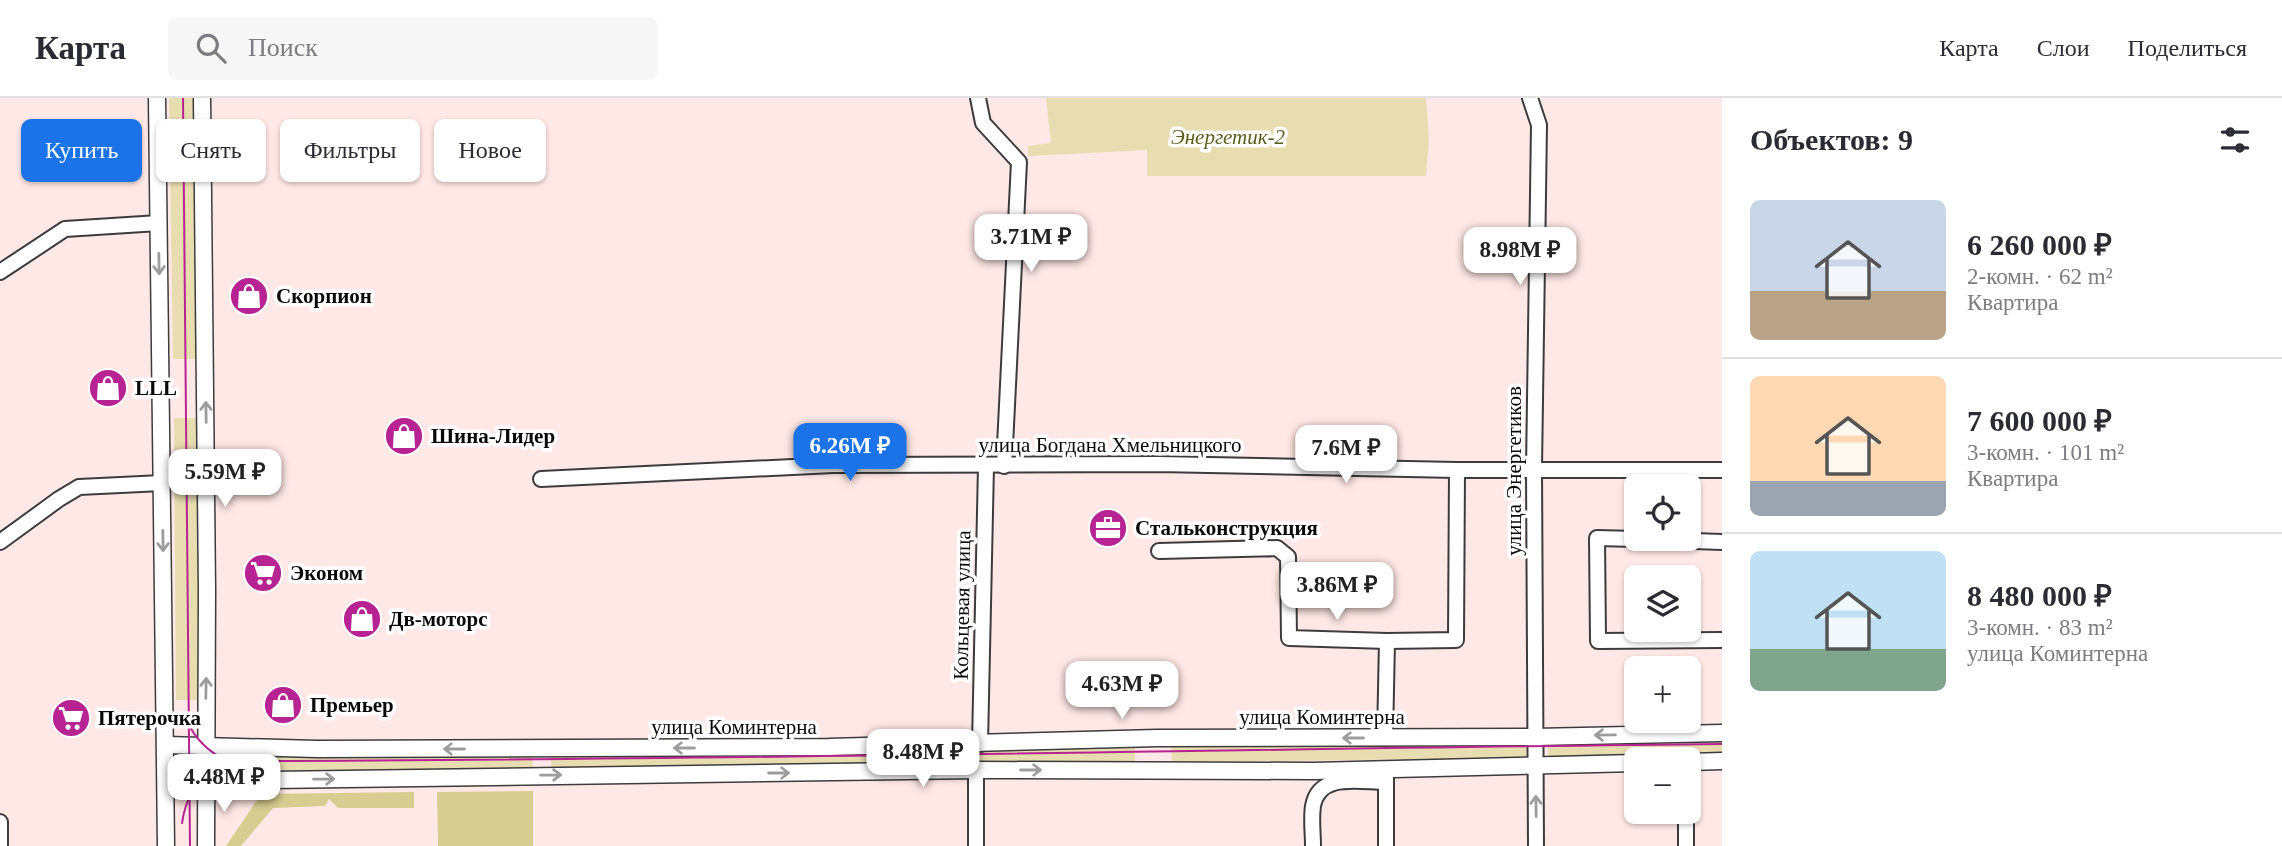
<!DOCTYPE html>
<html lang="ru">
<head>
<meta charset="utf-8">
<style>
  :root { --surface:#fff; --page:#f7f7f7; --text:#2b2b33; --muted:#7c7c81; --line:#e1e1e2; --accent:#1a73e8 }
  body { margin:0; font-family:"Times New Roman",serif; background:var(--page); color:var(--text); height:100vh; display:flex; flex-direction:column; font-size:26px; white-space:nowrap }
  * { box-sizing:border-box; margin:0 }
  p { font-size:23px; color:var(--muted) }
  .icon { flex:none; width:38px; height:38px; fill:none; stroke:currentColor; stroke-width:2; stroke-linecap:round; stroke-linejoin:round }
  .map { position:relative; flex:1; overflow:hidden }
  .panel { display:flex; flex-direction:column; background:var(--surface); width:560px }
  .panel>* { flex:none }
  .hud { position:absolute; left:21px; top:21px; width:665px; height:63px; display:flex; gap:14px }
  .tools { position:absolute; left:1624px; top:376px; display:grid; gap:14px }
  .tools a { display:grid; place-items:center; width:77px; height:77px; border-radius:10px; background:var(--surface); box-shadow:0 2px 5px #0004; font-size:35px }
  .price { position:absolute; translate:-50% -60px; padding:0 16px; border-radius:14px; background:#fff; color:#222; font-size:23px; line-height:46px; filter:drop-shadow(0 2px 4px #0008) }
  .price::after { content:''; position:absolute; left:50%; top:42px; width:21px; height:16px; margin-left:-10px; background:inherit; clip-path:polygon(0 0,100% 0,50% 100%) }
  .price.selected { background:var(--accent); color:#fff }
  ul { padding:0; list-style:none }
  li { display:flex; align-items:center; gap:21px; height:175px; padding:0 28px }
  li+li { border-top:2px solid var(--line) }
  li span { display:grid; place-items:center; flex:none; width:196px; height:140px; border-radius:10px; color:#555 }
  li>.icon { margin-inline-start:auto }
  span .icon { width:84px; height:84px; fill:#fffc; stroke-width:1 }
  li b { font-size:30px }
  h2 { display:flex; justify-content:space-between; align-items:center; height:84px; padding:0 28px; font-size:30px }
  .pill { padding:0 24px; border-radius:10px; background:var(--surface); box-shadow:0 2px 5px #0004; font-size:24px; line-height:63px }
  .pill.selected { background:var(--accent); color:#fff }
  header { display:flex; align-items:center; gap:42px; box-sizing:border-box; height:98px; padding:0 35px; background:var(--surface); border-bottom:2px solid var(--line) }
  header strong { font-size:33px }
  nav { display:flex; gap:38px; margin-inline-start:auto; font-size:24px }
  .search { width:490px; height:63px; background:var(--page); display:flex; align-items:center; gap:18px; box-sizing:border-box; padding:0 24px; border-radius:10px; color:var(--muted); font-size:26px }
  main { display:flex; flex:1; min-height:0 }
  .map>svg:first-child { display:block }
</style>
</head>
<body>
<header>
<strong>Карта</strong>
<div class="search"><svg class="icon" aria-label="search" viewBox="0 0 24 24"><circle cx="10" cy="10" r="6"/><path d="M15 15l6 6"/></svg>Поиск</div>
<nav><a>Карта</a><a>Слои</a><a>Поделиться</a></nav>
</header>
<main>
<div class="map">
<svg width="1722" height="748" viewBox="0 0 1722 748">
  <rect width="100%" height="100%" fill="#ffe8e6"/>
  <g fill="#e8dcb1">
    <path d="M 169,0 L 195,0 L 198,261 L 173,261 Z"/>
    <path d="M 1046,0 L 1426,0 L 1429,41 L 1426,78 L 1147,78 L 1147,52 L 1028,58 L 1028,48 L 1051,45 Z"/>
    <path d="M 174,320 L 198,320 L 200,602 L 176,602 Z"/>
    <path d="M 1722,640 L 1722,656 L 1548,659 L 1548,642 Z"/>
    <path d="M 1526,643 L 1526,660 L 1172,664 L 1171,646 Z"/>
    <path d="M 1135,648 L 1135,664 L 551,671 L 551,654 Z"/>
    <path d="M 532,654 L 533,672 L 267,676 L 267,658 Z"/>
  </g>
  <g fill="#d8cd91">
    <path d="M 533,693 L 533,748 L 438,748 L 437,694 Z"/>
    <path d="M 414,694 L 414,710 L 338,710 L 329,701 L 325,708 L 273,710 L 241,748 L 226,748 L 261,696 Z"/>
  </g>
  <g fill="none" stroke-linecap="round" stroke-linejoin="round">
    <g stroke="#3c3c3c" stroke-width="18">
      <g id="minor">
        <path d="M 978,0 L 983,25 L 1019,64 L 1004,368"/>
        <path d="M 1530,0 L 1539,27 L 1534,371 L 1536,748"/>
        <path d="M 0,174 L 65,131 L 159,125"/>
        <path d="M 541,381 L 833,367 L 1158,366 L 1457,372 L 1722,372"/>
        <path d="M 1636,441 L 1597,440 L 1598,543 L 1722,542"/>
        <path d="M 1638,441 L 1722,444"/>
        <path d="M 0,444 L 59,401 L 79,389 L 162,385"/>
        <path d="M 1159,453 L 1277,450 L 1288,459 L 1289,540 L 1387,543 L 1456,542 L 1457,372"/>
        <path d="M 1385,640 L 1387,543"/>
        <path d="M 980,646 L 986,368"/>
        <path d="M 1386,676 L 1386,748"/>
        <path d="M 1686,714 L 1686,748"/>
        <path d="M 0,748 L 0,724"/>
        <path d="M 976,748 L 976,672"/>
        <path d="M 1313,748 C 1313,735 1311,721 1313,708 C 1319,674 1360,684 1385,684"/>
      </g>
    </g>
    <g stroke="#3c3c3c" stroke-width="19">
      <g id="tertiary">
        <path d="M 157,0 L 166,748"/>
        <path d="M 202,0 L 207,492 L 206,748"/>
        <path d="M 166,647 L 317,651 L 829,649 L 1157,640 L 1535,639 L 1722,635"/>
        <path d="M 1689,664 L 1722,663"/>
        <path d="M 166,682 L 207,683 L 976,672 L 1314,673 L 1636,665"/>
      </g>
    </g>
    <use href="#minor" stroke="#fff" stroke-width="14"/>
    <use href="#tertiary" stroke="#fff" stroke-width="16"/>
    <g stroke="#b72392" stroke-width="2">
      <path d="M 183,0 L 190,748"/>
      <path d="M 190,629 C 200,647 216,659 235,666"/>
      <path d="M 182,725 C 189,678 216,666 259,663 C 747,662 1234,651 1722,646"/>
    </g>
  </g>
  <defs><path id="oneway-shaft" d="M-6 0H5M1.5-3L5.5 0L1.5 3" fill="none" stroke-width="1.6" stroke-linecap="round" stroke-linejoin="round" transform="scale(1.75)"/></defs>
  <g stroke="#9d9d9d">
    <use href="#oneway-shaft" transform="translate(159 166) rotate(89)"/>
    <use href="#oneway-shaft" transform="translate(206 314) rotate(-91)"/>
    <use href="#oneway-shaft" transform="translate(163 443) rotate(89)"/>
    <use href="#oneway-shaft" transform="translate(206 590) rotate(-89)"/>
    <use href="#oneway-shaft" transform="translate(1605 637) rotate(179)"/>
    <use href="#oneway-shaft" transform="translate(1353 640) rotate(180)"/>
    <use href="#oneway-shaft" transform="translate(684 650) rotate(180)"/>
    <use href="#oneway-shaft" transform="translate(454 651) rotate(180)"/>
    <use href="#oneway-shaft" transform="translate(1031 672)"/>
    <use href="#oneway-shaft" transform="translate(779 675)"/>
    <use href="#oneway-shaft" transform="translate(551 677) rotate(-1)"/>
    <use href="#oneway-shaft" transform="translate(324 681) rotate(-1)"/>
    <use href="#oneway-shaft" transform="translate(1536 708) rotate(-91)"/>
  </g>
  <defs>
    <g id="shop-disc" transform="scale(2.0125)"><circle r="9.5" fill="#b72392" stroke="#fff"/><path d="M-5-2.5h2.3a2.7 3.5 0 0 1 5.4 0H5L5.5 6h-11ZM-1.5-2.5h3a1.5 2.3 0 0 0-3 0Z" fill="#fff"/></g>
    <g id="office-disc" transform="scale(2.0125)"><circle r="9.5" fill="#b72392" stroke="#fff"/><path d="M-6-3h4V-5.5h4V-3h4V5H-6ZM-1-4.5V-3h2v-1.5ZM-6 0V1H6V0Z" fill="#fff"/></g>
    <g id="supermarket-disc" transform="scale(2.0125)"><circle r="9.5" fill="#b72392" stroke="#fff"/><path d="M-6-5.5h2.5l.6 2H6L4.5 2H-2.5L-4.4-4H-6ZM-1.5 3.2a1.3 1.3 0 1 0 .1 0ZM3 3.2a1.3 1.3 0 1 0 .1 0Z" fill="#fff"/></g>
  </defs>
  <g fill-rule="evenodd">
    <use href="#shop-disc" x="249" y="198"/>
    <use href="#shop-disc" x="108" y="290"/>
    <use href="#shop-disc" x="404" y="338"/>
    <use href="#office-disc" x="1108" y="430"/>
    <use href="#supermarket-disc" x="263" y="475"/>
    <use href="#shop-disc" x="362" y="521"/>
    <use href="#shop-disc" x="283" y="607"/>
    <use href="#supermarket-disc" x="71" y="620"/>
  </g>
  <g text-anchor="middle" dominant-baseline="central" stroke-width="7" stroke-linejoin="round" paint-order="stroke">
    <g font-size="21" font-style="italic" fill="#595f1b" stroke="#fff">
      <text x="1228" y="39">Энергетик-2</text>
    </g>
    <g font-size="21" font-weight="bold" fill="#090909" stroke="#fff" text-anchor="start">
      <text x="276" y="198">Скорпион</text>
      <text x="135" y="290">LLL</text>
      <text x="431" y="338">Шина-Лидер</text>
      <text x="1135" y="430">Стальконструкция</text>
      <text x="290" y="475">Эконом</text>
      <text x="389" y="521">Дв-моторс</text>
      <text x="310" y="607">Премьер</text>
      <text x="98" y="620">Пятерочка</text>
    </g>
    <g font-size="21" fill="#090909" stroke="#fff">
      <text x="1110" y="347">улица Богдана Хмельницкого</text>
      <text transform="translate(1514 373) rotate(-90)">улица Энергетиков</text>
      <text transform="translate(962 507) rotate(-89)">Кольцевая улица</text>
      <text x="1322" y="619">улица Коминтерна</text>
      <text x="734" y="629">улица Коминтерна</text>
    </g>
  </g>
</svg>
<div class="tools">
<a><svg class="icon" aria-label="locate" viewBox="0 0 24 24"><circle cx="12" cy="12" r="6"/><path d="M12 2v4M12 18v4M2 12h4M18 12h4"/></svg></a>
<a><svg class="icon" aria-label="layers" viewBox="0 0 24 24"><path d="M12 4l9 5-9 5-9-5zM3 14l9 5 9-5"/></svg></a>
<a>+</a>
<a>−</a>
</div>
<b class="price" style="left:1031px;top:176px">3.71M ₽</b>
<b class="price" style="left:1520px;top:189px">8.98M ₽</b>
<b class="price selected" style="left:850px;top:385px">6.26M ₽</b>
<b class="price" style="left:1346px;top:387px">7.6M ₽</b>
<b class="price" style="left:225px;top:411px">5.59M ₽</b>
<b class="price" style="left:1337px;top:524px">3.86M ₽</b>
<b class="price" style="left:1122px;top:623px">4.63M ₽</b>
<b class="price" style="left:923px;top:691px">8.48M ₽</b>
<b class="price" style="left:224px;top:716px">4.48M ₽</b>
<div class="hud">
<a class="pill selected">Купить</a>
<a class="pill">Снять</a>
<a class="pill">Фильтры</a>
<a class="pill">Новое</a>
</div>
</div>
<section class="panel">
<h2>Объектов: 9<svg class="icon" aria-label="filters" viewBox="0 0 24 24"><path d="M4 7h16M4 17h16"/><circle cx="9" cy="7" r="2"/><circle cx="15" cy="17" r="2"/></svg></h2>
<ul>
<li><span style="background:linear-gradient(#c9d6e8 65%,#b9a48a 0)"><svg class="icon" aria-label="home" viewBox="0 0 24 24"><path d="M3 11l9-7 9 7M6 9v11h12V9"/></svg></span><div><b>6 260 000 ₽</b><p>2-комн. · 62 m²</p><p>Квартира</p></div></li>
<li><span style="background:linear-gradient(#ffd9b3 75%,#9aa5b1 0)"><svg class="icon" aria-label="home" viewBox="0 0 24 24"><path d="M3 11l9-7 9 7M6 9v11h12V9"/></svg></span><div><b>7 600 000 ₽</b><p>3-комн. · 101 m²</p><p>Квартира</p></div></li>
<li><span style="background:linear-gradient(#bfe0f5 70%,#7fa58c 0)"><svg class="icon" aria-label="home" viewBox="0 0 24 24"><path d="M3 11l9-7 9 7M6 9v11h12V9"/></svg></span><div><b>8 480 000 ₽</b><p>3-комн. · 83 m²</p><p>улица Коминтерна</p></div></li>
</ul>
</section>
</main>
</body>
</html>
